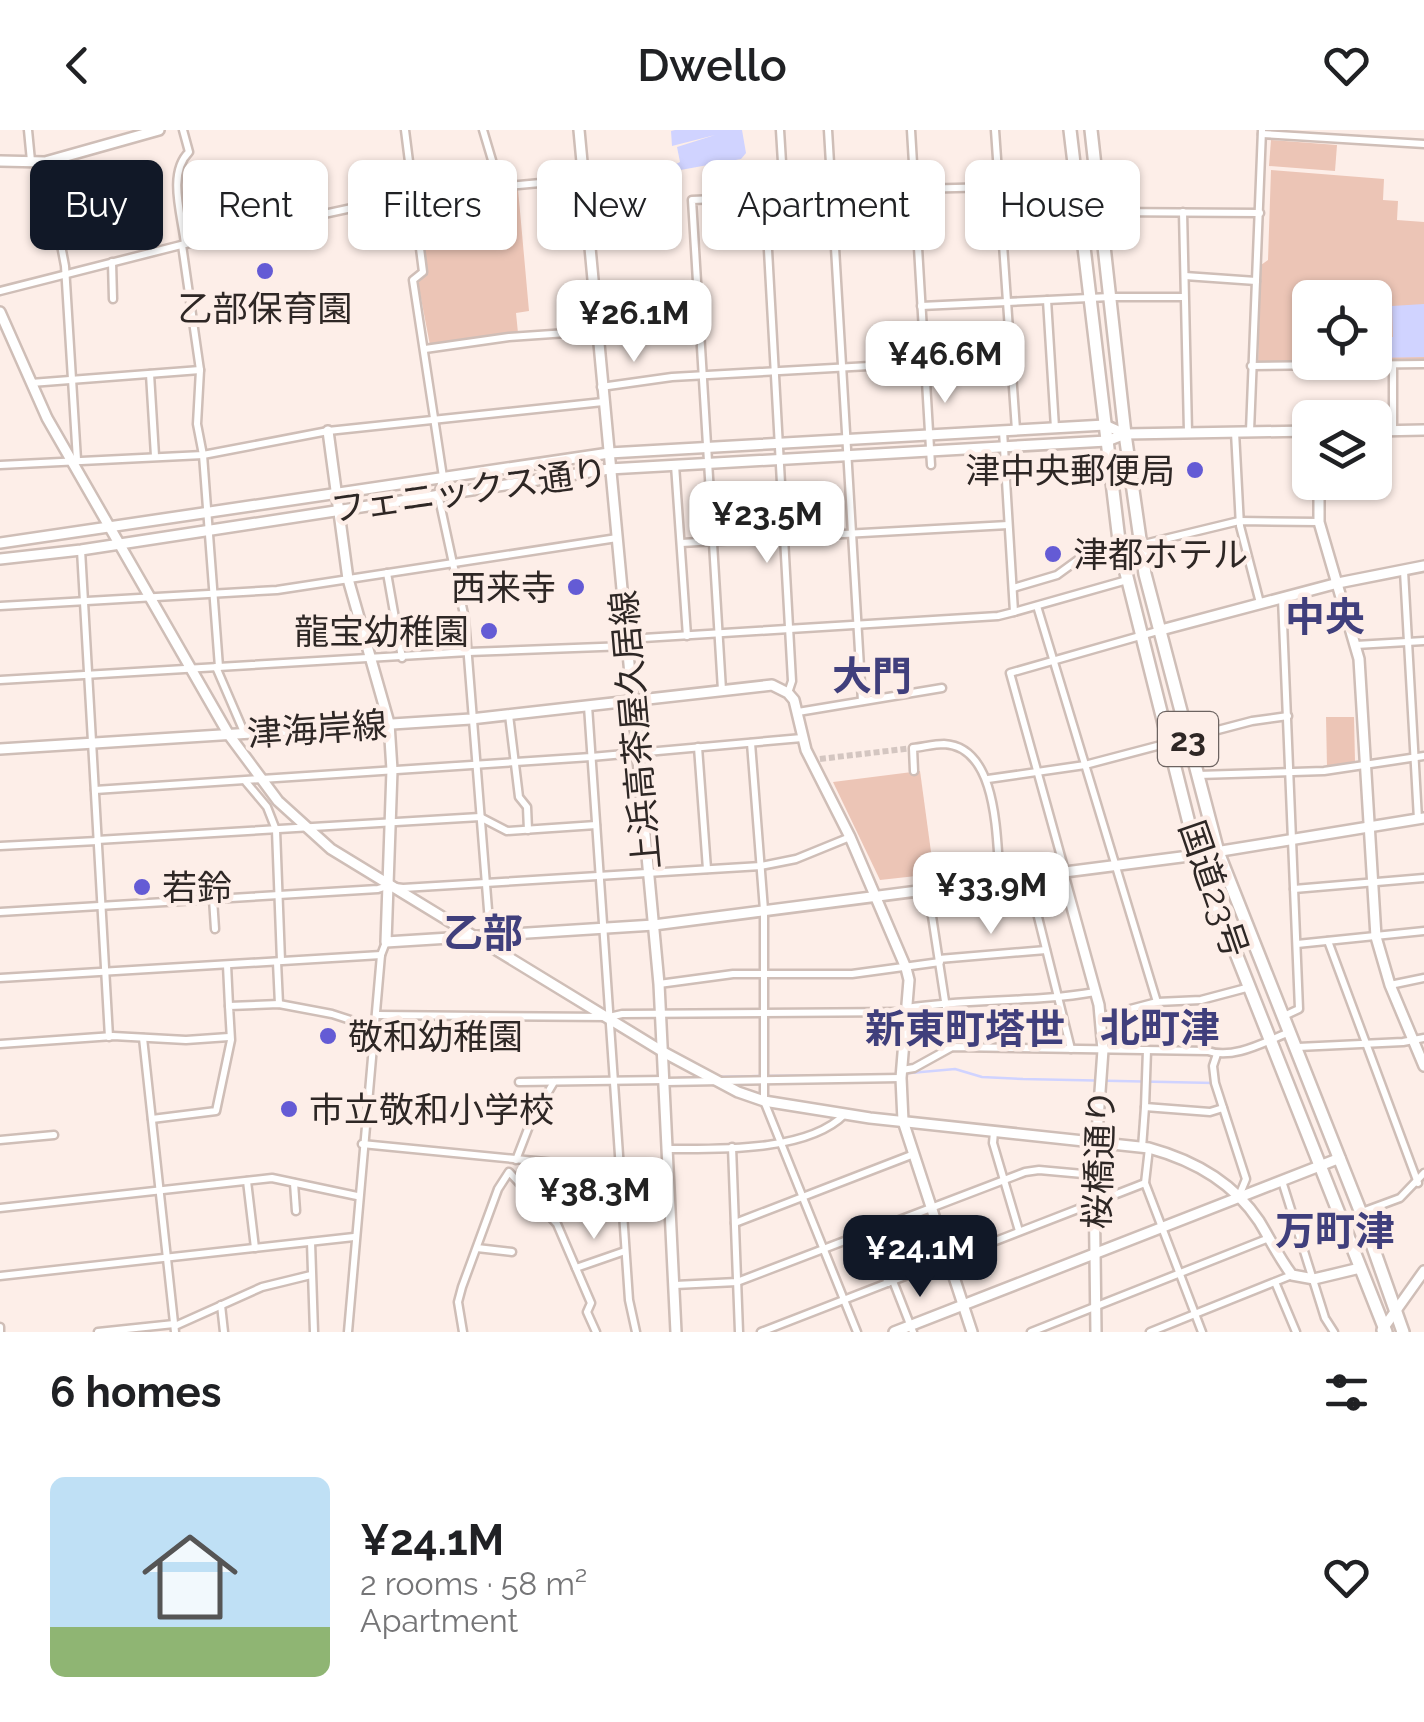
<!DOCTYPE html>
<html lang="en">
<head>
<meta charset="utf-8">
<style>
  :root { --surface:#fff; --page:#f6f6f6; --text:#202124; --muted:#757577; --accent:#111827 }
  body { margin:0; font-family:Raleway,"Noto Sans JP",sans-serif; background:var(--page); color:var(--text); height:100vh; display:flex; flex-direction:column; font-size:38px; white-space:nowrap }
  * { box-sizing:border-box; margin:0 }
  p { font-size:32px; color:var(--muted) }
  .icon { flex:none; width:55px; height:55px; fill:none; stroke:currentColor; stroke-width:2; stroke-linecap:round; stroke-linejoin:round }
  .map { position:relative; height:1202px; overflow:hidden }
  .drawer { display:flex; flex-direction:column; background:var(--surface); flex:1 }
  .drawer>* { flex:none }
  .banner { position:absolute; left:30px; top:30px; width:1365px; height:90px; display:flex; gap:20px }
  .tools { position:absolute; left:1292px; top:150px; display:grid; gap:20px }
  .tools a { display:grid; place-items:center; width:100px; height:100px; border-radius:15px; background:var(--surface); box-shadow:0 2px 8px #0004; font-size:50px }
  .price { position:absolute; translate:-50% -85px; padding:0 22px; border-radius:20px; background:#fff; color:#222; font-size:32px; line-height:65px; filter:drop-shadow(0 2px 5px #0008) }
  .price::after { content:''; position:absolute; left:50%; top:60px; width:30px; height:22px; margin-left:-15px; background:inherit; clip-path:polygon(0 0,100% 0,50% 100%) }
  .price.selected { background:var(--accent); color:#fff }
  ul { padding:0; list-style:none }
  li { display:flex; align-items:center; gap:30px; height:250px; padding:0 50px }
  li span { display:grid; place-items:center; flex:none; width:280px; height:200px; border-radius:15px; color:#555 }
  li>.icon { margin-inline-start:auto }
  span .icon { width:120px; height:120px; fill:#fffc; stroke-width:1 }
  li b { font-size:42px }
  h2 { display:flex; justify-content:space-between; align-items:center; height:120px; padding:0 50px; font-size:42px }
  .tag { padding:0 35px; border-radius:15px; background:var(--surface); box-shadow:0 2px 8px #0004; font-size:35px; line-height:90px }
  .tag.selected { background:var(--accent); color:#fff }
  header { display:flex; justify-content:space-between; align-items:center; height:130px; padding:0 50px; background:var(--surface); font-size:45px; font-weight:600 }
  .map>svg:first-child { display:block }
</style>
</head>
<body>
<header><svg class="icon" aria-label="back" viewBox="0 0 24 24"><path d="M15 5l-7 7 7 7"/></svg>Dwello<svg class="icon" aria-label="heart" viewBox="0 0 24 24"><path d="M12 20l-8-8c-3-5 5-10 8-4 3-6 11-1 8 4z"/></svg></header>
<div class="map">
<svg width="1424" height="1202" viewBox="0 0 1424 1202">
  <rect width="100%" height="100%" fill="#fdeee8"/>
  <g fill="#ecc5b6">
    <path d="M 1271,10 L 1337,15 L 1335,41 L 1269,36 Z"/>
    <path d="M 1271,40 L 1384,49 L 1383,70 L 1398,71 L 1397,90 L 1424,92 L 1424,229 L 1375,230 L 1375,168 L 1310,168 L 1310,232 L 1258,233 L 1261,135 L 1268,130 Z"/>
    <path d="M 518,59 L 529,181 L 516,183 L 518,203 L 430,215 L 418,153 L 426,144 L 417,72 L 420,69 Z"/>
    <path d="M 1326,587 L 1354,587 L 1355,632 L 1327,637 Z"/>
    <path d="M 920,641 L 934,744 L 880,750 L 833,652 Z"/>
  </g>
  <g fill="#d0d3ff">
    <path d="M 675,0 L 742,0 L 746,23 L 741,29 L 675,41 L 674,35 L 680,32 L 677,17 L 715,5 L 672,16 L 671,1 Z"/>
    <path d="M 1424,174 L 1424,227 L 1375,228 L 1375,206 L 1393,207 L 1392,176 Z"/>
  </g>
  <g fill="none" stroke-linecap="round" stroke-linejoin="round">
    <g stroke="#d0d3ff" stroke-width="2.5">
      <path d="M 768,946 L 888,945 L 955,939 L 982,947 L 1023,949 L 1214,953"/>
      <path d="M 718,947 L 760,946"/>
      <path d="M 678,948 L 705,947"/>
    </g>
    <path stroke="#d4c6c1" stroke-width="6" stroke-dasharray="6 3" stroke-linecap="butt" d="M 811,630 L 913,618"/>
    <g stroke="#cfbeb7" stroke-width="11">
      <g id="street">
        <path d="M 28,0 L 31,31"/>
        <path d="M 183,0 L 189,22 C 167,43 182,86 185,114"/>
        <path d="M 405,0 L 423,142 L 413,150 L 443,347 L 438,364 L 465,489 L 490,805"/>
        <path d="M 483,0 L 500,57"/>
        <path d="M 780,0 L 784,65"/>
        <path d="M 828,0 L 862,571"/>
        <path d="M 911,0 L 931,335"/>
        <path d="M 995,0 L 1016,300"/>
        <path d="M 1262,4 L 1424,14"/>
        <path d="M 45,32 L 65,136 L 77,330"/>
        <path d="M 914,59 L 1076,55"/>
        <path d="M 765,66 L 792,551 L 788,563"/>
        <path d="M 1101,82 L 1260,83"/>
        <path d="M 1183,82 L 1188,302"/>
        <path d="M 182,115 L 200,240 L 197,294 L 203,325 L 219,537"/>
        <path d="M 112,132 L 113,169"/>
        <path d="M 1185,146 L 1256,151"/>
        <path d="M 0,161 L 185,114 L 412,65 L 583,49"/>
        <path d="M 1047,170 L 1055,298"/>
        <path d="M 921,176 L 1110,167 L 1184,167"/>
        <path d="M 425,219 L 509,207 L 596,201"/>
        <path d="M 1393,235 L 1393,301"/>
        <path d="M 1251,236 L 1424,234"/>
        <path d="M 150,244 L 155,326"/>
        <path d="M 31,253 L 200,240"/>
        <path d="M 601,257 L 672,247 L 1013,228"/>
        <path d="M 1250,301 L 1262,0"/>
        <path d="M 1235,302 L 1240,396 L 1260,473"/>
        <path d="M 0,335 L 203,325 L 328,301 L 603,272"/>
        <path d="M 675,335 L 687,506"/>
        <path d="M 681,413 L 1008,395"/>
        <path d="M 1140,415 L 1239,391 L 1319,392"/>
        <path d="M 81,420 L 109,907"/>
        <path d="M 1404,441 L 1418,689"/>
        <path d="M 387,443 L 402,528"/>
        <path d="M 1013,458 L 1057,445 L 1079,429 L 1119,419"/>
        <path d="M 1282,468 L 1299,879 L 1284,886"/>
        <path d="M 0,476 L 277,460 L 617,408"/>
        <path d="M 1037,476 L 1157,872"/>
        <path d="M 1014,482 L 1127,450"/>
        <path d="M 627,509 L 998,486 L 1014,482 L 1003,301"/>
        <path d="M 1356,515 L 1424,511"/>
        <path d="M 216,537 L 244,602"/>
        <path d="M 0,550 L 468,522 L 627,516"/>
        <path d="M 722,560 L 692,70 L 914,61"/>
        <path d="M 588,576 L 629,1170 L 636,1202"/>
        <path d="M 798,582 L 942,558"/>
        <path d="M 509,585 L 519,667 L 527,677 L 528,700"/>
        <path d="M 751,613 L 764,780 L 764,971 L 857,1202"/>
        <path d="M 698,617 L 707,739"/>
        <path d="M 914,641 L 913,618 C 923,617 934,614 944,614 C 999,617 996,710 1000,749"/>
        <path d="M 1198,645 L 1324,641 L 1424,626"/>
        <path d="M 988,649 L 1085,635 L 1252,591 L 1288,586"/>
        <path d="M 246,652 L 267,677 L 276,700 L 281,831"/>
        <path d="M 95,660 L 591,627 L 802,608"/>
        <path d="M 97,710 L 480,687 L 507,701 L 596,695"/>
        <path d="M 0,716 L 97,711"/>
        <path d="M 1065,741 L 1010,543 L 1161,500"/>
        <path d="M 1028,747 L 1071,919"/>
        <path d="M 1294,759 L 1424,748"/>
        <path d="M 928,760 L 952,917"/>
        <path d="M 213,769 L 215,799"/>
        <path d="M 0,782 L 378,759 L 387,756 L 403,758 L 761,736 L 796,729 L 850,707"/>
        <path d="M 1328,811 L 1418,1053"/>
        <path d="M 1297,814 L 1424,801"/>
        <path d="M 939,829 L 1046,820"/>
        <path d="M 277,832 L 279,874"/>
        <path d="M 227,835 L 229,876"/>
        <path d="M 0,848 L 381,825"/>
        <path d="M 659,854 L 733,844 L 852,844 L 940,832"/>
        <path d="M 1390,855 L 1424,848"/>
        <path d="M 907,878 C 969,868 1033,873 1095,862"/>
        <path d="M 377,885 L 609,887 L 622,884 L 906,882"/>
        <path d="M 1100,887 L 1157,872 L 1201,870 L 1250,857"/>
        <path d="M 143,908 L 175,1202"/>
        <path d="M 0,914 L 113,906 L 186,910 L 229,907"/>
        <path d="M 1298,917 L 1403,912 L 1424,908"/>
        <path d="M 1147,920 L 1145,977 L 1210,982 L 1223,978"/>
        <path d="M 1217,924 L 1213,936 L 1215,953 L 1246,1049 L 1239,1066"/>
        <path d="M 902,940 L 914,938 L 952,917 L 1208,921 C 1234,930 1266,911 1290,902"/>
        <path d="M 519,952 L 665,950"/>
        <path d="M 666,952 L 901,948"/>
        <path d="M 152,989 L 216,981 L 231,910 L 229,876 L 279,874 L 332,884 L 375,898"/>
        <path d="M 994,1002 L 993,1013 L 1019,1101"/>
        <path d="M 0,1010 L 54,1005"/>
        <path d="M 362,1014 L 616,1039 L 669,1037"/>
        <path d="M 732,1017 L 739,1202"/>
        <path d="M 1142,1018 L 1145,977"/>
        <path d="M 1149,1018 L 1145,1053 L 1202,1202"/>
        <path d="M 669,1019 C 719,1019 808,1022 845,984"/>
        <path d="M 516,1030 L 531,991 L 554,952"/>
        <path d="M 247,1051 L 255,1118"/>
        <path d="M 1282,1051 L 1325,1188 L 1334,1202"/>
        <path d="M 294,1053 L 296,1081"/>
        <path d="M 0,1078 L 272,1048 L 357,1066"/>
        <path d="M 1362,1082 L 1400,1068 L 1424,1043"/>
        <path d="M 735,1093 L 914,1024"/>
        <path d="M 867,1102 L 888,1153"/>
        <path d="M 311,1112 L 314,1202"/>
        <path d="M 477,1118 L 512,1122"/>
        <path d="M 576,1138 L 625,1121"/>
        <path d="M 0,1146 L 354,1107"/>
        <path d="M 893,1151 L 913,1202"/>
        <path d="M 1275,1152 L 1296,1202"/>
        <path d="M 675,1155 L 737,1152 L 1025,1042 L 1039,1040 L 1094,1045"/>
        <path d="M 221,1175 L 224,1202"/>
        <path d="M 175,1196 L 262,1157 L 311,1145"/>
        <path d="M 0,1197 L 0,1202"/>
        <path d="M 98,1202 L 174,1194"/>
        <path d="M 348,1202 L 381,825 L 386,812"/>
        <path d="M 463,1202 L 458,1172 L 462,1157 L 498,1059 L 509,1042 L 557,1094 L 591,1173 L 587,1182 L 596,1202"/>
        <path d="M 761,1202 L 1145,1053"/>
        <path d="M 1031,1202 L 1269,1108"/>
        <path d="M 1150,1202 L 1292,1145"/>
      </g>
    </g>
    <g stroke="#cfbeb7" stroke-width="14">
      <g id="secondary">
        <path d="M 579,0 L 659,854 L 676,1202"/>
        <path d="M 0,31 L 45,32 L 159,0"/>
        <path d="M 0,182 L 47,288 L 229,605 L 278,671 L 331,719 L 665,923 L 738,962 L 764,971 L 870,988 L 1149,1018 C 1193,1030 1233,1052 1259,1091 C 1270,1109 1279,1128 1292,1145 L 1314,1149 L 1360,1138"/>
        <path d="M 328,301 L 348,449 L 389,593 L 392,640 L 386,812 L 654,795 L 1197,725 L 1424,688"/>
        <path d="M 1319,352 L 1319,392 L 1359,529 L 1376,807 L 1390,855 L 1424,936"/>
        <path d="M 0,413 L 609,323 L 1105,295 L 1125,304"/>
        <path d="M 0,429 L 81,420 L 609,339 L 1107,311 L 1125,304"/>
        <path d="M 1161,500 L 1338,453 L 1424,436"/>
        <path d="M 0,619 L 471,589 L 772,555 L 788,563 L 794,570 L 806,620 L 850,707 L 906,838 L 909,850 L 901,948 L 903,991 L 972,1202"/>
        <path d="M 1062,741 L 1099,875 L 1103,920 L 1094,1045 L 1096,1202"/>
        <path d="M 1382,1200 L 1424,1141"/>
        <path d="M 894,1202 L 1340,1028"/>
      </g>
    </g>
    <g stroke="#cfbeb7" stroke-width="14">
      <g id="primary">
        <path d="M 1375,301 L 1424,300"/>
        <path d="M 1125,304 L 1310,301"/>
      </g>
    </g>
    <g stroke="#cfbeb7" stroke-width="16">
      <g id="highway">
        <path d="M 1070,0 L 1120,419 L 1197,725 L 1386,1202"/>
        <path d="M 1091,0 L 1125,304 L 1145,444 L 1218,722 L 1361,1083 L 1403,1202"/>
      </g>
    </g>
    <use href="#street" stroke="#fff" stroke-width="6"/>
    <use href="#secondary" stroke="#fff" stroke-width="9"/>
    <use href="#primary" stroke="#fff" stroke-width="9"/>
    <use href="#highway" stroke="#fff" stroke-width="11"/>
  </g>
  <g fill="#645bd5" stroke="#fdeee8" stroke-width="4">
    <circle cx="265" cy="141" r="10"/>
    <circle cx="1195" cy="340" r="10"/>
    <circle cx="1053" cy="424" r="10"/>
    <circle cx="576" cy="457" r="10"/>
    <circle cx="489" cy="501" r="10"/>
    <circle cx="142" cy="757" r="10"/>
    <circle cx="328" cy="906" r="10"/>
    <circle cx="289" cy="979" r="10"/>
  </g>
  <g text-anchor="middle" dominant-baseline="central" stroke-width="9" stroke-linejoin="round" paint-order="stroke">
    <rect fill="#fdeee8" stroke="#6c6360" stroke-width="2.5" x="1158" y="582" width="60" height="54" rx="8"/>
    <g font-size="32" font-weight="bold" fill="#2e2725">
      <text x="1188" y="609">23</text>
    </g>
    <g font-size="35" fill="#2e2725" stroke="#fdeee8" text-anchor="start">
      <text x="265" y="178" text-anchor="middle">乙部保育園</text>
      <text x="1175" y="340" text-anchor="end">津中央郵便局</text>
      <text x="1073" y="424">津都ホテル</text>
      <text x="556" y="457" text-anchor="end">西来寺</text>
      <text x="469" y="501" text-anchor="end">龍宝幼稚園</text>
      <text x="162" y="757">若鈴</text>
      <text x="348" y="906">敬和幼稚園</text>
      <text x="309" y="979">市立敬和小学校</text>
    </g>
    <g font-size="35" fill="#2e2725" stroke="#fdeee8">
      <text transform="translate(469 360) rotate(-8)">フェニックス通り</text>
      <text transform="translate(317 599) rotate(-4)">津海岸線</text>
      <text transform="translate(635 600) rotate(-95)">上浜高茶屋久居線</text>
      <text transform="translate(1214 759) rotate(71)">国道23号</text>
      <text transform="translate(1099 1029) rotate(-88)">桜橋通り</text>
    </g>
    <g font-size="40" font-weight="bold" fill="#403f7c" stroke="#fdeee8">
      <text x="1325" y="486">中央</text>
      <text x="872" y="545">大門</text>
      <text x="483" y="802">乙部</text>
      <text x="1160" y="897">北町津</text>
      <text x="965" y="898">新東町塔世</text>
      <text x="1335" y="1100">万町津</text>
    </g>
  </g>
</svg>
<div class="tools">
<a><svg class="icon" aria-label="locate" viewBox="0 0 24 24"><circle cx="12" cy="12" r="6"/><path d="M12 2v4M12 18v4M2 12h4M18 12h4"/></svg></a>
<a><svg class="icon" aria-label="layers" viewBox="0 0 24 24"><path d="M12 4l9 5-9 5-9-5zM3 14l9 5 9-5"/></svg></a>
</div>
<b class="price" style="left:634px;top:235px">¥26.1M</b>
<b class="price" style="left:945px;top:276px">¥46.6M</b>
<b class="price" style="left:767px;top:436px">¥23.5M</b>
<b class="price" style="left:991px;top:807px">¥33.9M</b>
<b class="price" style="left:594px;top:1112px">¥38.3M</b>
<b class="price selected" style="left:920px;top:1170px">¥24.1M</b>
<div class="banner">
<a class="tag selected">Buy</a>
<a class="tag">Rent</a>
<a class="tag">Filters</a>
<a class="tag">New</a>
<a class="tag">Apartment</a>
<a class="tag">House</a>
</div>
</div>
<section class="drawer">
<h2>6 homes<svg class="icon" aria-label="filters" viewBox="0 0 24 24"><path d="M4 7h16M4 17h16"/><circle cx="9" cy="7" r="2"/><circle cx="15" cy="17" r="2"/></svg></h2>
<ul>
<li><span style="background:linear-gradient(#bfe0f5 75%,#8fb573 0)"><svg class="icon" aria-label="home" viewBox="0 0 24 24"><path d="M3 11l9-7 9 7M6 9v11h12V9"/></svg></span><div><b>¥24.1M</b><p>2 rooms · 58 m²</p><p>Apartment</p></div><svg class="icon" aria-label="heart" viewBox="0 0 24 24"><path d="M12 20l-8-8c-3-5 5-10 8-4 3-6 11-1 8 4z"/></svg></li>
</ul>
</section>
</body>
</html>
